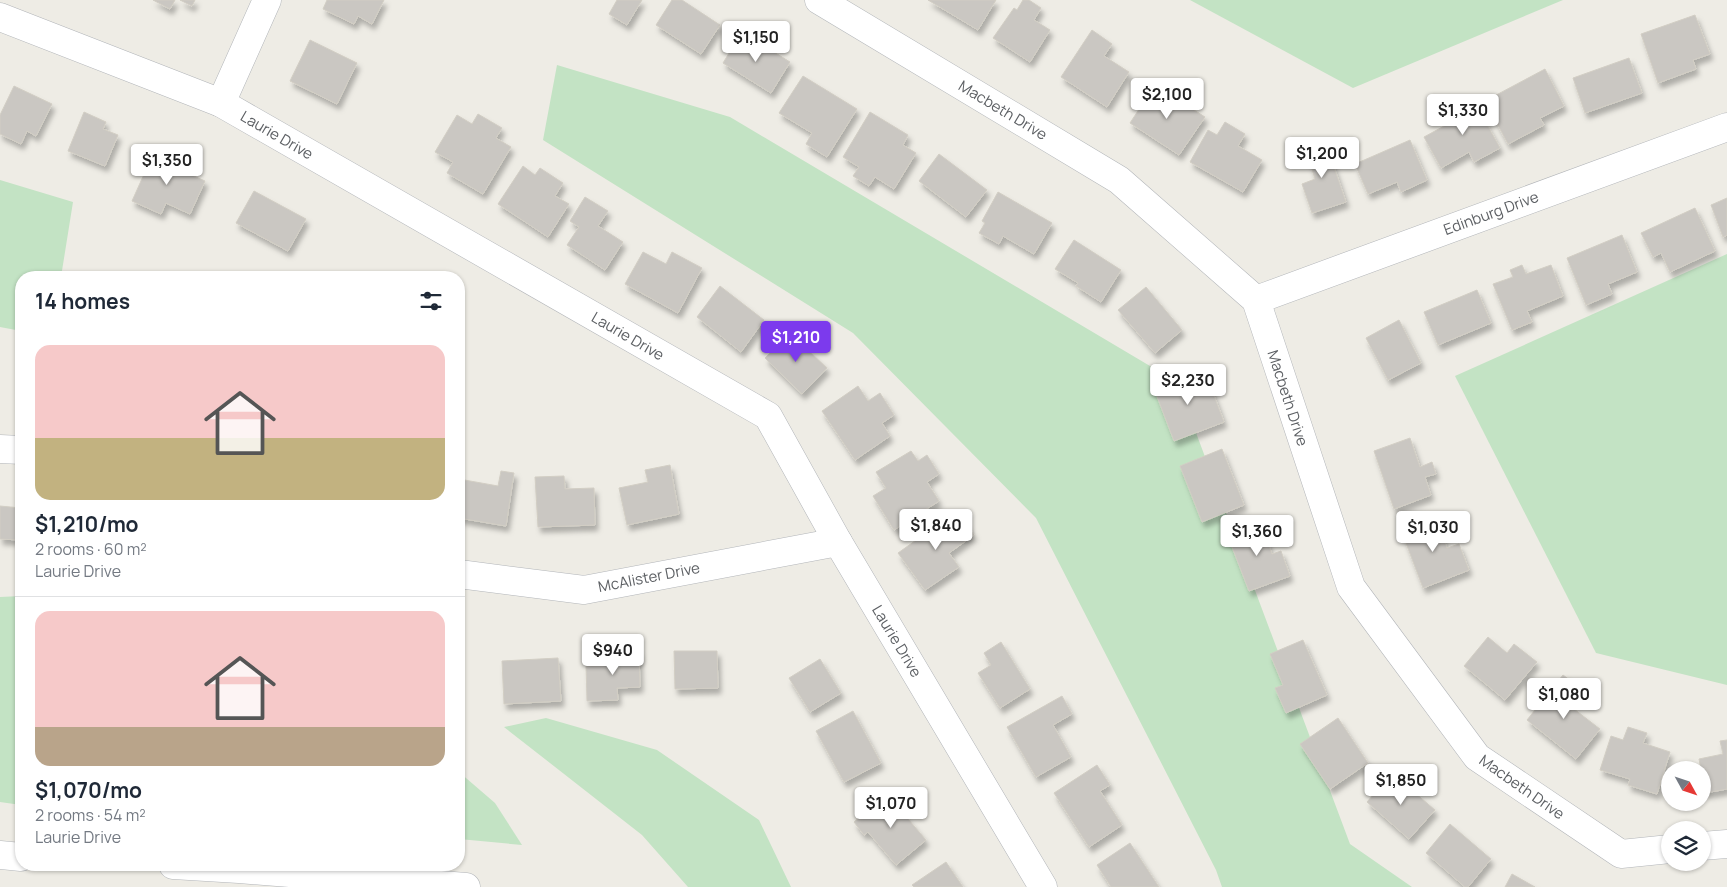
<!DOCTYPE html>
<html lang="en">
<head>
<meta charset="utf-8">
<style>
  :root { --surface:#fff; --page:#f6f6f7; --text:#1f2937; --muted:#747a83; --line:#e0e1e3; --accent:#7c3aed }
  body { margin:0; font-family:Manrope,sans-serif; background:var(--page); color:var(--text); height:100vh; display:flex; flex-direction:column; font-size:19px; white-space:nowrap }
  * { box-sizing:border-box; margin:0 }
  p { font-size:16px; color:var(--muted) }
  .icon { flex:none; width:28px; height:28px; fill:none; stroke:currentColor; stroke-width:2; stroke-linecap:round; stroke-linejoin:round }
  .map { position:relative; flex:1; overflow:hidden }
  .side { position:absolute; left:15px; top:271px; width:450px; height:600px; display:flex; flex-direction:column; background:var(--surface); border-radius:20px; box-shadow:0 1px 4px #0004 }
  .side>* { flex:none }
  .needle { width:32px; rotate:130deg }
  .tools { position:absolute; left:1661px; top:761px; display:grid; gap:10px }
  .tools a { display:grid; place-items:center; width:50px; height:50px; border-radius:50%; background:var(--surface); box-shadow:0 1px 4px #0004; font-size:25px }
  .price { position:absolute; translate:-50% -42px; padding:0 11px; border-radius:5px; background:#fff; color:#222; font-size:16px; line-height:32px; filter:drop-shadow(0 1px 2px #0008) }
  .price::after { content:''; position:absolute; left:50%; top:30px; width:15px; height:11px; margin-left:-8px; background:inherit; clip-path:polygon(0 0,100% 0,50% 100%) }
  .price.active { background:var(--accent); color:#fff }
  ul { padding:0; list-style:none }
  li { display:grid; align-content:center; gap:10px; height:265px; padding:0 20px }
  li+li { border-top:1px solid var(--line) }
  li span { display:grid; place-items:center; height:155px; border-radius:15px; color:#555 }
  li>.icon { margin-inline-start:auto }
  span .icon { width:90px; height:90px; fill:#fffc; stroke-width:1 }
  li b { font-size:21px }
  h2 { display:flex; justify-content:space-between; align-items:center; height:60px; padding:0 20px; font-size:21px }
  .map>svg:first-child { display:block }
</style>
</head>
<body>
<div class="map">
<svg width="1727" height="887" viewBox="0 0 1727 887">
  <defs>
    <filter id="shadow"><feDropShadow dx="3" dy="5.5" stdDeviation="2.5" flood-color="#0004"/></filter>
  </defs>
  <rect width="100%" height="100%" fill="#eeece5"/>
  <g fill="#c3e3c4">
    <path d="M 1190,0 L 1563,0 L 1353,88 Z"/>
    <path d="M 557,65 L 730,117 L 1177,382 L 1350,844 L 1412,887 L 1222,887 L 1216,870 L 1036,518 L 853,333 L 543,140 Z"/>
    <path d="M 0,180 L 73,202 L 61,277 L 21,278 L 21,331 L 0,327 Z"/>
    <path d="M 1727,254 L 1727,685 L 1596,653 L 1455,376 Z"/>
    <path d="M 21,596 L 21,805 L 0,802 L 0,597 Z"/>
    <path d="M 546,718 L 657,750 L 759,820 L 791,887 L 688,887 L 642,835 L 504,727 Z"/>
    <path d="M 459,772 L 495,803 L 522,845 L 459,839 Z"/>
  </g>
  <g fill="#cac7c2" stroke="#d2cec4" filter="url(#shadow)">
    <path d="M 153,0 L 175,0 L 170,9 Z"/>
    <path d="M 180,0 L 195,0 L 192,6 Z"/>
    <path d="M 327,0 L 384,0 L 372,24 L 358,16 L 354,24 L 323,9 Z"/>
    <path d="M 617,0 L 642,0 L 627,25 L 609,14 Z"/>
    <path d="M 672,0 L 682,0 L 720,25 L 701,54 L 656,25 Z"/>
    <path d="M 928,0 L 996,0 L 978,30 Z"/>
    <path d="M 1023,0 L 1029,0 L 1041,8 L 1034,20 L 1050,30 L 1030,62 L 993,38 L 1014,8 L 1017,10 Z"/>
    <path d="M 1695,15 L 1710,54 L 1693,60 L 1696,69 L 1658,83 L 1641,34 Z"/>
    <path d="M 1092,30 L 1112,44 L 1104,56 L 1129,72 L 1107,107 L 1061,77 Z"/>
    <path d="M 742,32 L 790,62 L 771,93 L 723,63 Z"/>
    <path d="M 310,40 L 357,63 L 337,104 L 290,81 Z"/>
    <path d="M 1629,58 L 1642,93 L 1585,113 L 1573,78 Z"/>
    <path d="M 1545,69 L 1564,106 L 1540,118 L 1544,125 L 1508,144 L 1485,101 Z"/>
    <path d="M 803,76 L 857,109 L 827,157 L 806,144 L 812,133 L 779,113 Z"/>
    <path d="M 1155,85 L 1205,117 L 1179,155 L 1130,123 Z"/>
    <path d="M 14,86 L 52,104 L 36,136 L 27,131 L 21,144 L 0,134 L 0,115 Z"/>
    <path d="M 1472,97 L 1500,148 L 1474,162 L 1469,152 L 1441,168 L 1424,137 L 1457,119 L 1451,109 Z"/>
    <path d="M 84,112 L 106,122 L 103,129 L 118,135 L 105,166 L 68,151 Z"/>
    <path d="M 870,112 L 908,135 L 903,145 L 916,153 L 894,189 L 875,177 L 869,186 L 853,176 L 859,167 L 843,157 Z"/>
    <path d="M 478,114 L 502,128 L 496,138 L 511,147 L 483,194 L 447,173 L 453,162 L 435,152 L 457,115 L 472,124 Z"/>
    <path d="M 1225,122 L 1245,134 L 1238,146 L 1262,160 L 1243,192 L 1190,162 L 1208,130 L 1217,135 Z"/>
    <path d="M 1324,138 L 1346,202 L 1312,213 L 1302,184 L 1315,179 L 1304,145 Z"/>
    <path d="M 1410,140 L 1427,180 L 1401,192 L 1397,182 L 1368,194 L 1355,164 Z"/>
    <path d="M 154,152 L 180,164 L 178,169 L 205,181 L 190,214 L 166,203 L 161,214 L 132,201 Z"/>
    <path d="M 939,154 L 987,190 L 966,217 L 919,181 Z"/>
    <path d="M 523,166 L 535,175 L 540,168 L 563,183 L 555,196 L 569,204 L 548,237 L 498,204 Z"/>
    <path d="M 254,191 L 306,219 L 288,251 L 236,223 Z"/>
    <path d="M 998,192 L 1052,223 L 1034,254 L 1003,236 L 999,244 L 979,233 L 985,223 L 982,221 Z"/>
    <path d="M 585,197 L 608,211 L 598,226 L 623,242 L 605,270 L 567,245 L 579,227 L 570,221 Z"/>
    <path d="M 1727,198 L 1727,235 L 1723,237 L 1711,205 Z"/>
    <path d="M 1695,208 L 1715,251 L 1670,272 L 1661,253 L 1653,257 L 1641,233 Z"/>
    <path d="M 1622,235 L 1637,272 L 1608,284 L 1612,294 L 1586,305 L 1567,258 Z"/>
    <path d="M 1074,240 L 1121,270 L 1101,302 L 1076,286 L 1078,283 L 1055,269 Z"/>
    <path d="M 643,252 L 666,264 L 672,252 L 702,268 L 678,313 L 625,284 Z"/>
    <path d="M 1522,265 L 1526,274 L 1551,265 L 1563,296 L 1527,311 L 1532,322 L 1512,330 L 1493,284 L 1513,277 L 1510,270 Z"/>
    <path d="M 720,286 L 764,320 L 741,352 L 697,317 Z"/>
    <path d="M 1146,287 L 1182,330 L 1155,353 L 1118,310 Z"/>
    <path d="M 1477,290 L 1491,323 L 1438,345 L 1424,312 Z"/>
    <path d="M 1399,320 L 1421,363 L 1388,380 L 1366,338 Z"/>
    <path d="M 790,333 L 827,368 L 802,394 L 765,358 Z"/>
    <path d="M 1193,370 L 1200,389 L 1210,385 L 1224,422 L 1174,441 L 1153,386 Z"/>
    <path d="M 858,386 L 868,401 L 880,393 L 894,415 L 882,423 L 890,436 L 855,460 L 822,411 Z"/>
    <path d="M 1410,438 L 1420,467 L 1432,462 L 1436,474 L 1425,477 L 1431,495 L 1394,509 L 1374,451 Z"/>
    <path d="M 1222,449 L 1244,505 L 1202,522 L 1180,466 Z"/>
    <path d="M 911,451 L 918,461 L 927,455 L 939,474 L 927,482 L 939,501 L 894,530 L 873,496 L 886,488 L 876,472 Z"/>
    <path d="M 670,465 L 679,514 L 627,525 L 619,488 L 648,482 L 645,470 Z"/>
    <path d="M 501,471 L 514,473 L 506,526 L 459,518 L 459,479 L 498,486 Z"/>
    <path d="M 564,476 L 565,489 L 594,488 L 595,525 L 538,527 L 535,477 Z"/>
    <path d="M 0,506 L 21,508 L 21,540 L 0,539 Z"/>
    <path d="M 957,511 L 974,535 L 949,553 L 959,567 L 925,590 L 898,553 Z"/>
    <path d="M 1435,517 L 1447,548 L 1459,544 L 1469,570 L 1423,588 L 1401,530 Z"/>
    <path d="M 1260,522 L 1272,554 L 1281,551 L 1290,576 L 1249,591 L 1227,534 Z"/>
    <path d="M 1488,637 L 1507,653 L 1514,644 L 1537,662 L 1505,700 L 1464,666 Z"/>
    <path d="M 1303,640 L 1327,695 L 1286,713 L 1275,688 L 1283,685 L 1270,654 Z"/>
    <path d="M 1001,642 L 1030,689 L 1000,708 L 978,673 L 991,665 L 984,653 Z"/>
    <path d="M 639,651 L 640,687 L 617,688 L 618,700 L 587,701 L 586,666 L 603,666 L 602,653 Z"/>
    <path d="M 674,651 L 717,651 L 718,688 L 675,689 Z"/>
    <path d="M 558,658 L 561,701 L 504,704 L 502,661 Z"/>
    <path d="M 820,659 L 841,693 L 810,712 L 789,678 Z"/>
    <path d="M 1563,675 L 1578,686 L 1565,702 L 1600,729 L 1576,759 L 1527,720 Z"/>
    <path d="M 1062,696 L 1072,714 L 1053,725 L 1071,757 L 1036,777 L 1007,727 Z"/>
    <path d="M 853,711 L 881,763 L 844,782 L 816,731 Z"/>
    <path d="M 1338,718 L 1368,763 L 1330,789 L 1300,744 Z"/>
    <path d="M 1628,727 L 1647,733 L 1643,743 L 1670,752 L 1657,794 L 1628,785 L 1630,779 L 1600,770 L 1611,736 L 1623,740 Z"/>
    <path d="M 1727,740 L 1727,789 L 1705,793 L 1702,770 L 1701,770 L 1699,759 L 1723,754 L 1720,741 Z"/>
    <path d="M 1097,765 L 1110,785 L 1100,791 L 1122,825 L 1089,847 L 1054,793 Z"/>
    <path d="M 1392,773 L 1435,810 L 1409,839 L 1367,802 Z"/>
    <path d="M 887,794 L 926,840 L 896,865 L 868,832 L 864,835 L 854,822 Z"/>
    <path d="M 1450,824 L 1491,859 L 1468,887 L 1465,887 L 1426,853 Z"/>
    <path d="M 1130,843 L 1159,887 L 1111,887 L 1097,865 Z"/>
    <path d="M 946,862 L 963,887 L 914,887 L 912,885 Z"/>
    <path d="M 1512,874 L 1535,887 L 1505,887 Z"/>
  </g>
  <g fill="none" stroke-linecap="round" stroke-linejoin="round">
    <g stroke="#b2b5b9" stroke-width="29">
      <g id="minor">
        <path d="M 819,0 L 1119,180 L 1256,300 L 1351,587 L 1477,757 L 1621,854 L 1670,849"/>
        <path d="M 0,17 L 221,103 L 768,416 L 838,542 L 1043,887"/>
        <path d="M 221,103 L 267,0"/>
        <path d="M 1256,300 L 1727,127"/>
        <path d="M 0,449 L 21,450"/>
        <path d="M 459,574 L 584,590 L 838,542"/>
        <path d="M 1702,846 L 1727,844"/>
        <path d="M 0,855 L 21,857"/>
        <path d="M 173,865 L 239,869 L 466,887"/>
      </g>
    </g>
    <use href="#minor" stroke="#fff" stroke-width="28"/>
  </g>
  <g text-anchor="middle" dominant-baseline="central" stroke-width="4" stroke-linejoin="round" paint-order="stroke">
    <g font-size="15" fill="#5d6064" stroke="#fff">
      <text transform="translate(1003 110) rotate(31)">Macbeth Drive</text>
      <text transform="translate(277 135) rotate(30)">Laurie Drive</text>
      <text transform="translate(1491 213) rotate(-20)">Edinburg Drive</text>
      <text transform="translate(628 336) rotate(30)">Laurie Drive</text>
      <text transform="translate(1288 398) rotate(72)">Macbeth Drive</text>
      <text transform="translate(649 577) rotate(-11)">McAlister Drive</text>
      <text transform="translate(897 641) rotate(59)">Laurie Drive</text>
      <text transform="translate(1522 787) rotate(35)">Macbeth Drive</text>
    </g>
  </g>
</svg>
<div class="tools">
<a><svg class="needle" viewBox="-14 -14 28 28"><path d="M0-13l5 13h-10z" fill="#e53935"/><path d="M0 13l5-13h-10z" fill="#747a83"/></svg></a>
<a><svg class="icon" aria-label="layers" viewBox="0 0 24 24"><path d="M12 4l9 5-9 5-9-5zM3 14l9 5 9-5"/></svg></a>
</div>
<b class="price" style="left:756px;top:63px">$1,150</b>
<b class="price" style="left:1167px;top:120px">$2,100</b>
<b class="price" style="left:1463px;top:136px">$1,330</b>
<b class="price" style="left:1322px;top:179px">$1,200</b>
<b class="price" style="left:167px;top:186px">$1,350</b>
<b class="price active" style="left:796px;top:363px">$1,210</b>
<b class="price" style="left:1188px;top:406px">$2,230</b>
<b class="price" style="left:936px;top:551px">$1,840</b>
<b class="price" style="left:1433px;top:553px">$1,030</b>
<b class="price" style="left:1257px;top:557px">$1,360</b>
<b class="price" style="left:613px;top:676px">$940</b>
<b class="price" style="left:1564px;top:720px">$1,080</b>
<b class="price" style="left:1401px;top:806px">$1,850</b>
<b class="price" style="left:891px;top:829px">$1,070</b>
<section class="side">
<h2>14 homes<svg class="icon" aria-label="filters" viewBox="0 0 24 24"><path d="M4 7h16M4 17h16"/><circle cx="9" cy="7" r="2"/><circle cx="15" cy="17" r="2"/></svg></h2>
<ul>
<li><span style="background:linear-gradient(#f6c9c9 60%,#c2b280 0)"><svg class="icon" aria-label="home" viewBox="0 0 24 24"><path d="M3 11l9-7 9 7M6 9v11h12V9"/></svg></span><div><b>$1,210/mo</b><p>2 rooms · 60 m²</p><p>Laurie Drive</p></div></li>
<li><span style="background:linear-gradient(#f6c9c9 75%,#b9a48a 0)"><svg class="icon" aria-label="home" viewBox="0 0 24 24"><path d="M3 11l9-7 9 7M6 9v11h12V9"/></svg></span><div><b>$1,070/mo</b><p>2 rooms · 54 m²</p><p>Laurie Drive</p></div></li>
</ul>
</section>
</div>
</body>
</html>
